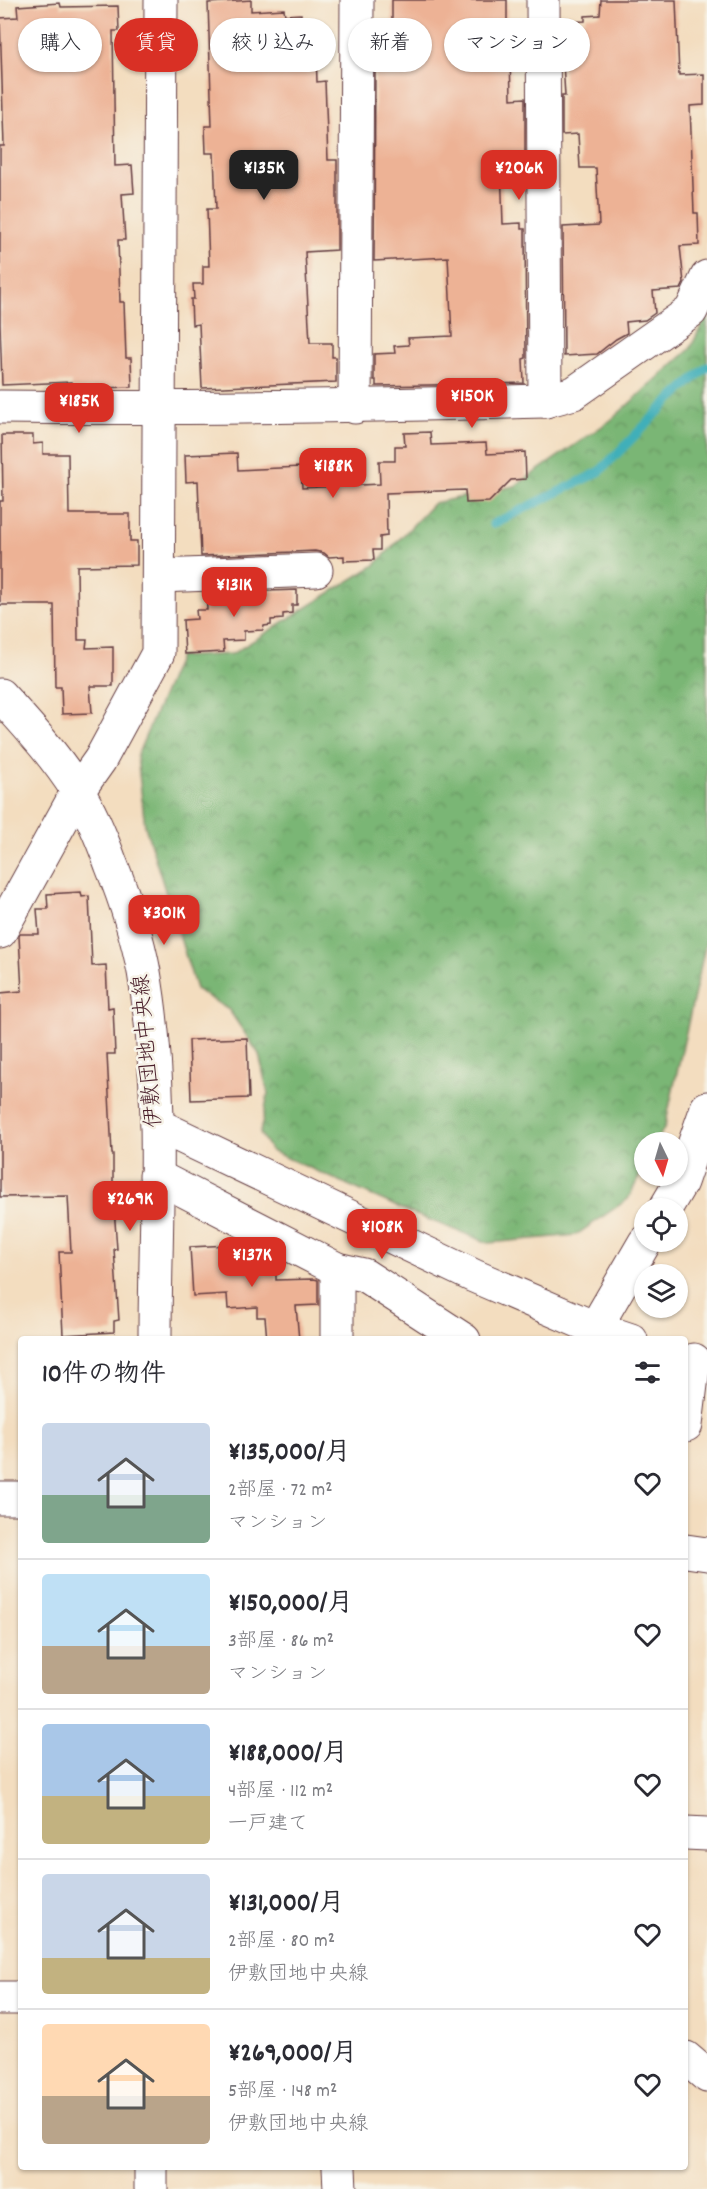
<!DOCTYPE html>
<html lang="ja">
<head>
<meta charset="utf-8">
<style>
  :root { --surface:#fff; --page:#f2f2f3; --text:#2b2b33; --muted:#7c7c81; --line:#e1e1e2; --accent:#d93025 }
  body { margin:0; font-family:Dekko,"Klee One",sans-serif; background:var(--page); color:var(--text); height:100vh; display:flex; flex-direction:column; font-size:22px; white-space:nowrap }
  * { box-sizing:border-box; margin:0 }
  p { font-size:20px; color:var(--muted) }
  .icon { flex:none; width:33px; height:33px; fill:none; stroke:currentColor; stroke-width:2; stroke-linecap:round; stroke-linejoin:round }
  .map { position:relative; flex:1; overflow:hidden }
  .sheet { position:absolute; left:18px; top:1336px; width:670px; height:834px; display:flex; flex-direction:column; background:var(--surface); border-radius:6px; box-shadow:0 2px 4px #0004 }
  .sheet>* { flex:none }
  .guide { position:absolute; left:18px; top:18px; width:672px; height:54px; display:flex; gap:12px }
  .needle { width:39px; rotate:175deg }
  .controls { position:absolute; left:634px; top:1132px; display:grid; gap:12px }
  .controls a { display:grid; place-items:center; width:54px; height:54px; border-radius:50%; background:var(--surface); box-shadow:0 2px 4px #0004; font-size:30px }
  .price { position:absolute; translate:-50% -51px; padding:0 14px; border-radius:12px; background:var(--accent); color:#fff; font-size:20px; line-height:39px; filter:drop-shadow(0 2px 3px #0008) }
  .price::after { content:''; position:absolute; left:50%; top:36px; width:18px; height:14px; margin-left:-9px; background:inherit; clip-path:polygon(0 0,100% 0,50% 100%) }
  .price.active { background:#222; color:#fff }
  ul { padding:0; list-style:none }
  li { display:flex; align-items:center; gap:18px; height:150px; padding:0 24px }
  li+li { border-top:2px solid var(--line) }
  li span { display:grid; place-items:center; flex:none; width:168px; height:120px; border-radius:6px; color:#555 }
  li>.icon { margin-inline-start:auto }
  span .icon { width:72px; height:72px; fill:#fffc; stroke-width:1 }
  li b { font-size:26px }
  h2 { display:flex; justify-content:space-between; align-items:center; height:72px; padding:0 24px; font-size:26px }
  .tag { padding:0 21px; border-radius:27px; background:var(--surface); box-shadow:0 2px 4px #0004; font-size:21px; line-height:54px }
  .tag.active { background:var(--accent); color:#fff }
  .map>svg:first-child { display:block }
</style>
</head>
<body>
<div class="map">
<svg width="707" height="2189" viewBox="0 0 707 2189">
  <defs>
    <pattern id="forest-crowns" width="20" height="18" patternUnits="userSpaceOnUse" patternTransform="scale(1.5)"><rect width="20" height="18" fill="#7ab675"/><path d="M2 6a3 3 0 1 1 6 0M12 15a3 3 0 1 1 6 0" fill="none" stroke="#669360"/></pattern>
  </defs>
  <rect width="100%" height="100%" fill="#f7f3e8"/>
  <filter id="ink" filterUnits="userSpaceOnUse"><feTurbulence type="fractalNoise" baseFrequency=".0167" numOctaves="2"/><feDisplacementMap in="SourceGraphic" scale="12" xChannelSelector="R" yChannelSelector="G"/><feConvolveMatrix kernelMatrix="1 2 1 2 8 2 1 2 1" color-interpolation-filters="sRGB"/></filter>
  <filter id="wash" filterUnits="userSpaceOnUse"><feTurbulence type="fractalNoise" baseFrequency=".008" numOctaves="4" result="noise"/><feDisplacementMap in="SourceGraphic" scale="24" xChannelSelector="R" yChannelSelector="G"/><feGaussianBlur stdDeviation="1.35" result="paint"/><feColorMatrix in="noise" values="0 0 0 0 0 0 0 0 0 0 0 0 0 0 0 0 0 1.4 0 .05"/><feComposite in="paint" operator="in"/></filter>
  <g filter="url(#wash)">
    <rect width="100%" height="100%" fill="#f3ddbf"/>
    <path fill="url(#forest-crowns)" stroke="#626a50" stroke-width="1.5" d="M 707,314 L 707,938 L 665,1126 L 656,1143 L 645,1143 L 645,1165 L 628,1199 L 576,1235 L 489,1243 L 409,1212 L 271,1151 L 260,1133 L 268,1094 L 259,1054 L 229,1010 L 196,989 L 145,826 L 137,756 L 179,657 L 232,654 L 375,565 L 434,503 L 515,486 L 611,420 L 690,349 Z"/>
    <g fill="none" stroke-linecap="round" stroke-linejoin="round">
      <path stroke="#3fafb9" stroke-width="9" d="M 493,524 L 599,472 L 668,402 L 707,367"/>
    </g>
    <g id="blocks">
      <g fill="#edb295">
        <path d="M 251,0 L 251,11 L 284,9 L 285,15 L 301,14 L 301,24 L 315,23 L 317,82 L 325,81 L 328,160 L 337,160 L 337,250 L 305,252 L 310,343 L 332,343 L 332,357 L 336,357 L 336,382 L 202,388 L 199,324 L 192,325 L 191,299 L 194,299 L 193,284 L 203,284 L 203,266 L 209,266 L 207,209 L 216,209 L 214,153 L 206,153 L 205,126 L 212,126 L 208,3 Z"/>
        <path d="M 392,0 L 507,0 L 507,54 L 510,54 L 511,99 L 525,98 L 525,166 L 501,167 L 503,224 L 521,223 L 521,229 L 525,229 L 526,358 L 523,359 L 524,383 L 376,386 L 376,380 L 374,380 L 374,354 L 395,353 L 394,346 L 409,345 L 408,338 L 452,336 L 448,257 L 374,261 L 375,67 L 392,66 Z"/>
        <path d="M 601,0 L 676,0 L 679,75 L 704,74 L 704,105 L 690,106 L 694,213 L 698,213 L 699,245 L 680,246 L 684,283 L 681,289 L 653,291 L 655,313 L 645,320 L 626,322 L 627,333 L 616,339 L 597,354 L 564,356 L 563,227 L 599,225 L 596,168 L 580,168 L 578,134 L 562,135 L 562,96 L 565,96 L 562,46 L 568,45 L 566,22 L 585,21 L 585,16 L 600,15 Z"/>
        <path d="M 60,3 L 61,7 L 118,6 L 119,31 L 113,31 L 115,166 L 132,165 L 134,193 L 122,194 L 125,240 L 118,240 L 120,302 L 124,302 L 126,358 L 131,358 L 132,387 L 71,389 L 71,382 L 2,385 L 0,324 L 0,146 L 4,146 L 0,18 L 18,17 L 17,6 Z"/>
        <path d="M 430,432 L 431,445 L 486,443 L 487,454 L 525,452 L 526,479 L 511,480 L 489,502 L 466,503 L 465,490 L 386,493 L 387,536 L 380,537 L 380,550 L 373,550 L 374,560 L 344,561 L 344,556 L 329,557 L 324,553 L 315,551 L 201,556 L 198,481 L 186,482 L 185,455 L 237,453 L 238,470 L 301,467 L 302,488 L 380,484 L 379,461 L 395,461 L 395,446 L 405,446 L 404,433 Z"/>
        <path d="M 2,435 L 33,435 L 33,444 L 43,443 L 43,454 L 68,454 L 69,514 L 130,514 L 130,541 L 137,541 L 137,565 L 77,566 L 78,640 L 87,640 L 86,648 L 113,647 L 113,686 L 90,686 L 92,713 L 62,714 L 61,687 L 55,687 L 54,605 L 0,605 L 0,501 L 3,501 Z"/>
        <path d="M 297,590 L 297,605 L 292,605 L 292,613 L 283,614 L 283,619 L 271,620 L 271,625 L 264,626 L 263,630 L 244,631 L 244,640 L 223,641 L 224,652 L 185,654 L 183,620 L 197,619 L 196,610 L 207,610 L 206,593 Z"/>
        <path d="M 81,892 L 82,897 L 89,896 L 92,966 L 106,965 L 108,1008 L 113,1007 L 115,1054 L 107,1054 L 112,1154 L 113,1154 L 113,1194 L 117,1249 L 114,1249 L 119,1320 L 114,1321 L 114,1332 L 63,1335 L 59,1252 L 71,1252 L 68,1196 L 0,1197 L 0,993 L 22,991 L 19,936 L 20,934 L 39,934 L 37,909 L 48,909 L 47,894 Z"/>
        <path d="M 247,1038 L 249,1098 L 191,1100 L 189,1040 Z"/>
        <path d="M 248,1244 L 251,1275 L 276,1274 L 276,1280 L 314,1279 L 318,1280 L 318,1305 L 296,1306 L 299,1340 L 267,1340 L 265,1317 L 257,1317 L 257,1307 L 228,1309 L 227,1294 L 193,1296 L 190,1247 Z"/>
      </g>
    </g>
  </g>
  <g filter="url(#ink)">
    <use href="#blocks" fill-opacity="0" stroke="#633c41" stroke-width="1.5"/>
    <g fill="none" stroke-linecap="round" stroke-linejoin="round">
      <g stroke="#633c41" stroke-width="35">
        <g id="minor">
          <path d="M 543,0 L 545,401"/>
          <path d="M 0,407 C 182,409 363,406 545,401 L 574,393 L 691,311 L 707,277"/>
          <path d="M 355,407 L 357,0"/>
          <path d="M 159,576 L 316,570"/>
          <path d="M 0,695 C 27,725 55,755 77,790 C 91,812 102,839 111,864 C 125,899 137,935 144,972 C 165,1092 155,1219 155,1340"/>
          <path d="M 0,932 L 78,791 L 100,760 L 158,653 L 161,0"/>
          <path d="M 157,1125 L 474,1276 L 595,1328 L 631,1340"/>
          <path d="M 156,1176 L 337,1269 L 364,1275 L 464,1340"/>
          <path d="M 665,1209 L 681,1182 L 707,1108"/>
          <path d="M 337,1269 L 337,1340"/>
          <path d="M 595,1328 L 645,1242"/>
          <path d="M 686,1425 L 694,1360"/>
          <path d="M 0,1498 L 21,1498"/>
          <path d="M 686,1551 L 707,1554"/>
          <path d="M 686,1833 L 707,1834"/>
          <path d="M 0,1998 L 21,1998"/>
          <path d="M 686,2058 L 707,2076"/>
          <path d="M 339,2168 L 340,2189"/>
          <path d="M 151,2189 L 151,2168"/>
        </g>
      </g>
      <use href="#minor" stroke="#fff" stroke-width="33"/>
    </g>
  </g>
  <g text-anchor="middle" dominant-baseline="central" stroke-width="5" stroke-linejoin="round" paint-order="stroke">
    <g font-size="22" fill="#4a1f2b" stroke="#f7f3e8">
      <text transform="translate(149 1051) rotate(-95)">伊敷団地中央線</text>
    </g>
  </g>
</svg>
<div class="controls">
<a><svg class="needle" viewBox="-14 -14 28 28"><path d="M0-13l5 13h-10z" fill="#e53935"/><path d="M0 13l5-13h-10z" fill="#7c7c81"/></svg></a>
<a><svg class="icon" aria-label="locate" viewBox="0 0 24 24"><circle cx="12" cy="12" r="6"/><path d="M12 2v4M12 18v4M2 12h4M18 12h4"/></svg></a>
<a><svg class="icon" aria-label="layers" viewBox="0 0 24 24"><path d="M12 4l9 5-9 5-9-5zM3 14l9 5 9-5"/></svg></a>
</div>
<b class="price active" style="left:264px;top:201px">¥135K</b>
<b class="price" style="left:519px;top:201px">¥206K</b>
<b class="price" style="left:472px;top:429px">¥150K</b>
<b class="price" style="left:79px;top:434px">¥185K</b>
<b class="price" style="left:333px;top:499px">¥188K</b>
<b class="price" style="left:234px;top:618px">¥131K</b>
<b class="price" style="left:164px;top:946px">¥301K</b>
<b class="price" style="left:130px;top:1232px">¥269K</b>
<b class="price" style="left:382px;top:1260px">¥108K</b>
<b class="price" style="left:252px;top:1288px">¥137K</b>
<div class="guide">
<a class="tag">購入</a>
<a class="tag active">賃貸</a>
<a class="tag">絞り込み</a>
<a class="tag">新着</a>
<a class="tag">マンション</a>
</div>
<section class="sheet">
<h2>10件の物件<svg class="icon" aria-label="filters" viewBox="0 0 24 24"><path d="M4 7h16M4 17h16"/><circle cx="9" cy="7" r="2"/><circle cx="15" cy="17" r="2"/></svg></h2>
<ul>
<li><span style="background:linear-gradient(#c9d6e8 60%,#7fa58c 0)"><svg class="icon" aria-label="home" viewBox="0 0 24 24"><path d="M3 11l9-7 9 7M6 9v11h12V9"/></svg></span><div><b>¥135,000/月</b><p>2部屋 · 72 m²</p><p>マンション</p></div><svg class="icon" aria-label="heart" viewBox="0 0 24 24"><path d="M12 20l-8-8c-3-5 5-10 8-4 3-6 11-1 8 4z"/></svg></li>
<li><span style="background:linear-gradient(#bfe0f5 60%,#b9a48a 0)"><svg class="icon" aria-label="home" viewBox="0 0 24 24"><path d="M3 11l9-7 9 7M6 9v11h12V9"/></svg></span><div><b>¥150,000/月</b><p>3部屋 · 86 m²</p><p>マンション</p></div><svg class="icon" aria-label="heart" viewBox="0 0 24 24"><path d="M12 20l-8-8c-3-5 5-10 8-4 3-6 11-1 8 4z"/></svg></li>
<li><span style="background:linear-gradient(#a9c7e8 60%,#c2b280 0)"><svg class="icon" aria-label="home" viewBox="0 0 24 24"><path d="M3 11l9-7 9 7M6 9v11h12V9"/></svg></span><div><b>¥188,000/月</b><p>4部屋 · 112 m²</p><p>一戸建て</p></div><svg class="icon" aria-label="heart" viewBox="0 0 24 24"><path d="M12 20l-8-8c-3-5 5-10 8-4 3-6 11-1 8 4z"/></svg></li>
<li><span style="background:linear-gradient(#c9d6e8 70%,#c2b280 0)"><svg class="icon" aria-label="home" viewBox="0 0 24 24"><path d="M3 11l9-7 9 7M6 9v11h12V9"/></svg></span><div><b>¥131,000/月</b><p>2部屋 · 80 m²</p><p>伊敷団地中央線</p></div><svg class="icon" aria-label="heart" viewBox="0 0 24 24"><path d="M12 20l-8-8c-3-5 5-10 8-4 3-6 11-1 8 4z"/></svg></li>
<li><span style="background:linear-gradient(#ffd9b3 60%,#b9a48a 0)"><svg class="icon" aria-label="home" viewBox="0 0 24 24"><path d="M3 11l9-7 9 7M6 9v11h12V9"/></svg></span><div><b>¥269,000/月</b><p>5部屋 · 148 m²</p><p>伊敷団地中央線</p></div><svg class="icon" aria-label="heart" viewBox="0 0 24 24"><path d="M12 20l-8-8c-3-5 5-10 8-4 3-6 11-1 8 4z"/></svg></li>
</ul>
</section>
</div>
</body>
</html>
